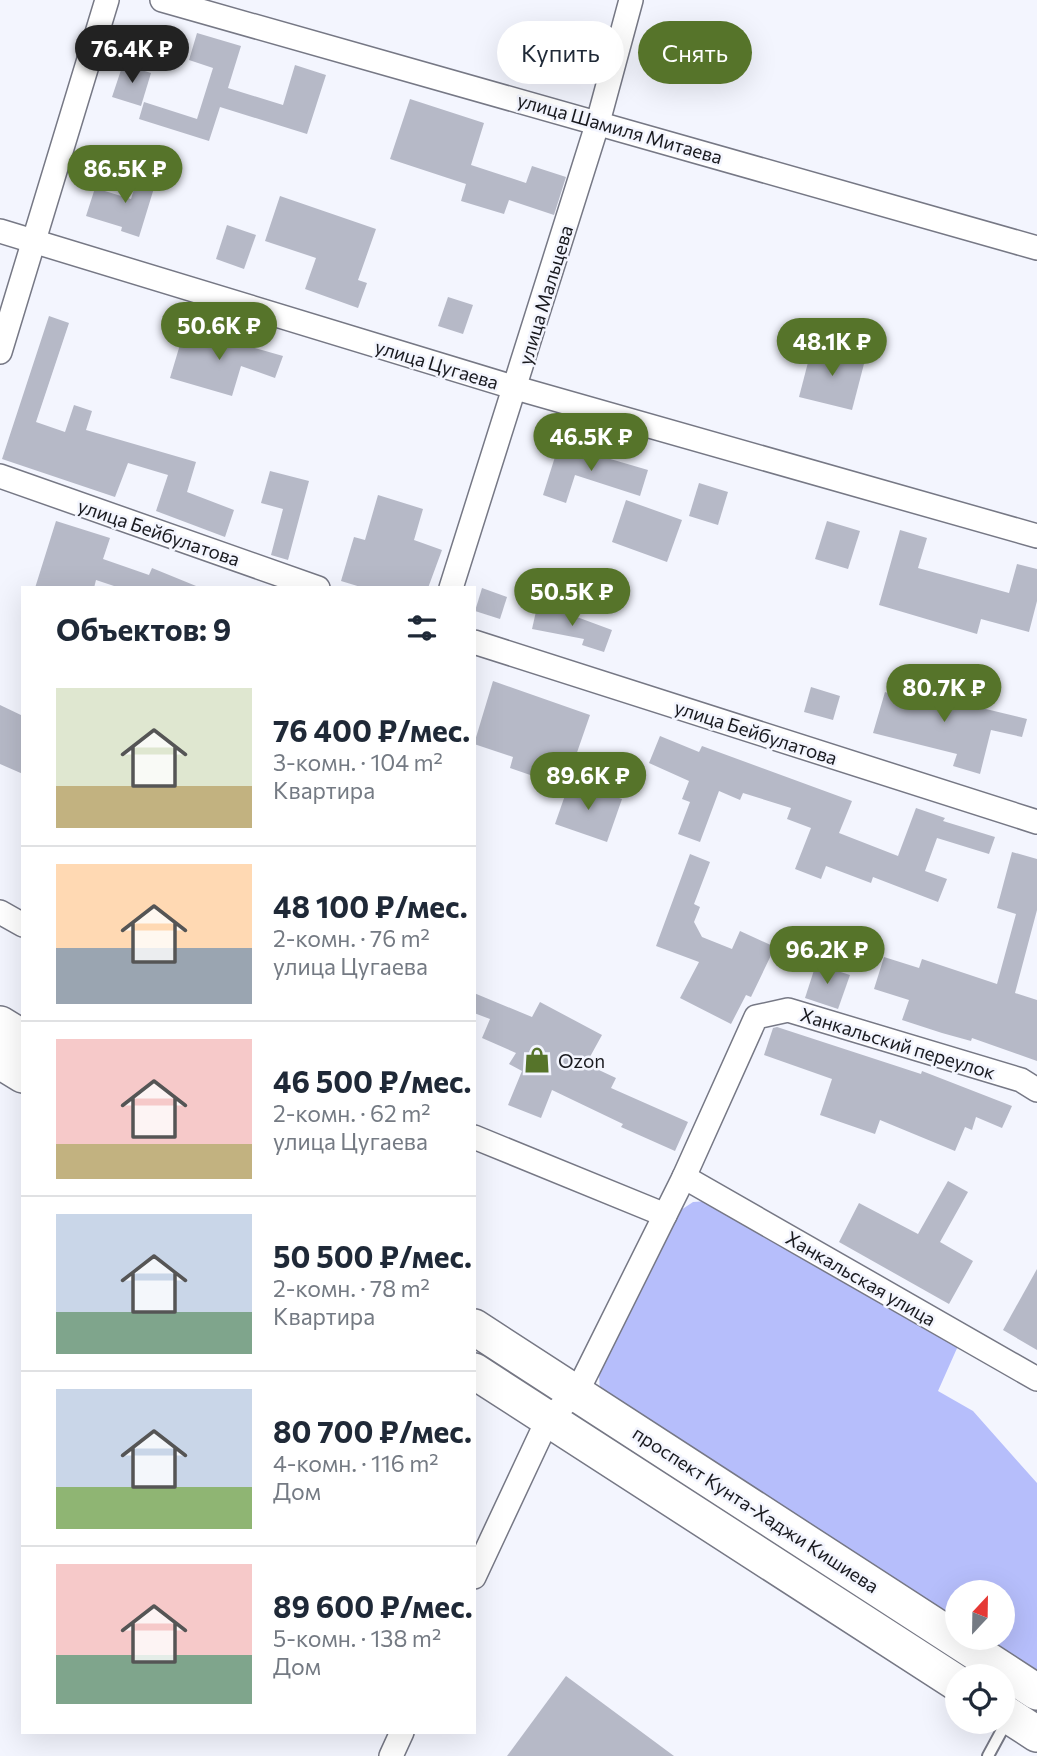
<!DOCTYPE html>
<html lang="ru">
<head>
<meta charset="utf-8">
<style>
  :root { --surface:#fff; --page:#f6f6f7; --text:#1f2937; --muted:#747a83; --line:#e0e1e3; --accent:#56742a }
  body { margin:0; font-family:Commissioner,sans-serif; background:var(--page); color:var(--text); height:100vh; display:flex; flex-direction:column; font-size:26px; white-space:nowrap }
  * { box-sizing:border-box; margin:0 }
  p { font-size:23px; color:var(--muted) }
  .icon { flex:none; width:38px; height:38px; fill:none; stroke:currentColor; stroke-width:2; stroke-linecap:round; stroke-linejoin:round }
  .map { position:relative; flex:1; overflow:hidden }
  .sheet { position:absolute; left:21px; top:586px; width:455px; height:1148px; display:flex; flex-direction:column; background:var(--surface); border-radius:0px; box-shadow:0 7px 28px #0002 }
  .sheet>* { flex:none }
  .hud { position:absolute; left:497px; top:21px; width:434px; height:63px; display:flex; gap:14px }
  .needle { width:46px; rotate:22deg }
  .controls { position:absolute; left:945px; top:1580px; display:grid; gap:14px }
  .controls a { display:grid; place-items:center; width:70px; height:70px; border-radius:50%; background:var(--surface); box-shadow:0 7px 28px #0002; font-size:35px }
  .price { position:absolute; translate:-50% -60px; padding:0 16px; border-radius:24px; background:var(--accent); color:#fff; font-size:23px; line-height:46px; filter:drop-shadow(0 2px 4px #0008) }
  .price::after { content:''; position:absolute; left:50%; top:42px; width:21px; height:16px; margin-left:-10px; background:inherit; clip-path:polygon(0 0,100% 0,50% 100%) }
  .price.selected { background:#222; color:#fff }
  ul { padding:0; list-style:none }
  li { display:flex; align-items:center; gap:21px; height:175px; padding:0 35px }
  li+li { border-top:2px solid var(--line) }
  li span { display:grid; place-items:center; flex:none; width:196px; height:140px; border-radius:0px; color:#555 }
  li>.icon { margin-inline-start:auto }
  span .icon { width:84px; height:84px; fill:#fffc; stroke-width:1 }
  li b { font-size:30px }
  h2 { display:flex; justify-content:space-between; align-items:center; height:84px; padding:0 35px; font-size:30px }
  .chip { padding:0 24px; border-radius:32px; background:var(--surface); box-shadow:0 7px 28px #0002; font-size:24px; line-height:63px }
  .chip.selected { background:var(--accent); color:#fff }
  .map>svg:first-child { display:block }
</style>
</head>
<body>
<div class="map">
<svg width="1037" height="1756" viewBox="0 0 1037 1756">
  <rect width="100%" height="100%" fill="#f3f5fe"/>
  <path fill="#b6befb" d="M 708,1201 L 958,1346 L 938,1391 L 973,1411 L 1037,1483 L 1037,1677 L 975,1638 L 1003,1638 L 1003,1592 L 957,1592 L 957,1626 L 600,1393 L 599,1374 L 678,1212 L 693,1202 Z"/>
  <g fill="#b6b9c7">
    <path d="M 197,33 L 241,46 L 228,88 L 283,105 L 295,65 L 326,75 L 307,134 L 220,107 L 209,141 L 139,119 L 144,102 L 197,119 L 213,68 L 189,60 Z"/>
    <path d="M 123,64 L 151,73 L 141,106 L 112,97 Z"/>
    <path d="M 410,99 L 484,123 L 471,165 L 526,183 L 532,166 L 566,177 L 554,215 L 509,200 L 504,214 L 461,201 L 466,184 L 390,159 Z"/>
    <path d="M 140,169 L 158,175 L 139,237 L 121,231 L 122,227 L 86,216 L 95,188 L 131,199 Z"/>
    <path d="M 280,196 L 376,229 L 358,280 L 367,283 L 358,308 L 305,289 L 316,258 L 265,241 Z"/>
    <path d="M 227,225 L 256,235 L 244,269 L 216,259 Z"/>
    <path d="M 448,297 L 473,305 L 463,334 L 438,326 Z"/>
    <path d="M 49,316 L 69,323 L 36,422 L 65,432 L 74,405 L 92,411 L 86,430 L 196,462 L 187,492 L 234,510 L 225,537 L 156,511 L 168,475 L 128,463 L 115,497 L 2,459 Z"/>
    <path d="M 185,328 L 283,356 L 275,378 L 241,366 L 232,396 L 170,378 Z"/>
    <path d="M 812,347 L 865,360 L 852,410 L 799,397 Z"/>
    <path d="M 559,444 L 648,470 L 640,496 L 575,475 L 566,503 L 543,495 Z"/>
    <path d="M 270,471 L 309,481 L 288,560 L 271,555 L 283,509 L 261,503 Z"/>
    <path d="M 699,483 L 728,492 L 718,525 L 689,516 Z"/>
    <path d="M 378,495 L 423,509 L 414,540 L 442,550 L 428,588 L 364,588 L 341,581 L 354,537 L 365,540 Z"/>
    <path d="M 626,500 L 682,520 L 667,562 L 612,542 Z"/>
    <path d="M 56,521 L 110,538 L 103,559 L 149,575 L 152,568 L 201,588 L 120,588 L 96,580 L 94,588 L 35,588 Z"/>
    <path d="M 827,521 L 860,531 L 848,569 L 815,559 Z"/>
    <path d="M 900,530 L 927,538 L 918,568 L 1009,593 L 1017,564 L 1037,569 L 1037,601 L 1029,632 L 981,619 L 977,634 L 879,605 Z"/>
    <path d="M 482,588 L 507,597 L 500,619 L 475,611 Z"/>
    <path d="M 537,607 L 566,613 L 612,630 L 604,652 L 582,645 L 584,639 L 532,629 Z"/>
    <path d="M 493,681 L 590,715 L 565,787 L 510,768 L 513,757 L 474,744 Z"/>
    <path d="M 910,682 L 967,698 L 965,704 L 1027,719 L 1022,737 L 991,730 L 980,774 L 953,766 L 957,754 L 873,733 L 885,692 L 906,699 Z"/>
    <path d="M 811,687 L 840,696 L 833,720 L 804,712 Z"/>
    <path d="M 0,705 L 23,716 L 23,774 L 0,764 Z"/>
    <path d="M 660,736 L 699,752 L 702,746 L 852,801 L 839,833 L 898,856 L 916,808 L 945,818 L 943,821 L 995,837 L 989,854 L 937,838 L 925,871 L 947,879 L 938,902 L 873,877 L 871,883 L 826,866 L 821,879 L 795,869 L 811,828 L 787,819 L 791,808 L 743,793 L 740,800 L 719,791 L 700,842 L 678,834 L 690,802 L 682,799 L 689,781 L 649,763 Z"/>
    <path d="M 570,781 L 622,799 L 607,842 L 555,824 Z"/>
    <path d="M 1012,852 L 1037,859 L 1037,910 L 1015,993 L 1037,1000 L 1037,1061 L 972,1038 L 971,1041 L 942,1033 L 902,1020 L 909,1000 L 874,989 L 884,957 L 919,968 L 922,959 L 997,984 L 1016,914 L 997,908 Z"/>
    <path d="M 690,854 L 710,862 L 694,904 L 700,907 L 694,922 L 702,937 L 732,949 L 740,931 L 775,947 L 751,997 L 746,995 L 731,1024 L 680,998 L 699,962 L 656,946 Z"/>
    <path d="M 816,964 L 850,975 L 838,1009 L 805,998 Z"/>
    <path d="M 474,993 L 532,1017 L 540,1002 L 602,1035 L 586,1064 L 616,1078 L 611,1088 L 688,1122 L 675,1151 L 621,1127 L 623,1124 L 552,1090 L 541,1118 L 508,1105 L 522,1071 L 509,1064 L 516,1053 L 482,1038 L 490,1019 L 474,1013 Z"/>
    <path d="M 777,1027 L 921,1074 L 922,1071 L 1012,1106 L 1002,1128 L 976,1117 L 972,1130 L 965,1127 L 955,1151 L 880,1120 L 875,1134 L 820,1115 L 832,1079 L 764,1055 L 773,1028 Z"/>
    <path d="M 948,1181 L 968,1192 L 940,1242 L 973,1261 L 949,1304 L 839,1242 L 859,1203 L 918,1234 Z"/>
    <path d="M 1037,1269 L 1037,1350 L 1003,1330 Z"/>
    <path d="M 566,1676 L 674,1756 L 507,1756 Z"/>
  </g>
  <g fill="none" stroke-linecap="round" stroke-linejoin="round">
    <g stroke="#767885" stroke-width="14">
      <path id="lane" d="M 988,1756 L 1008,1719"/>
    </g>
    <g stroke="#767885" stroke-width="26">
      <g id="street">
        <path d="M 162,0 L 1037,248"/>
        <path d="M 0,231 L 516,388 L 1037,536"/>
        <path d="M 0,352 L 107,0"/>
        <path d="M 0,476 L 318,588"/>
        <path d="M 451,588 L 598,122 L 631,0"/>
        <path d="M 474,642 L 1037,822"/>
        <path d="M 0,912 L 23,925"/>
        <path d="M 474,1137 L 665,1215"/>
        <path d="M 684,1177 L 1037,1379"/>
        <path d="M 474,1577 L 548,1419 L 577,1392 L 684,1177 L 756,1017 L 788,1010 L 1021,1080 L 1037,1090"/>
        <path d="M 391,1756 L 402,1732"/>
      </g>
    </g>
    <g stroke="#767885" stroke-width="38">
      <g id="primary">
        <path d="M 0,1024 L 23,1038"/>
        <path d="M 0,1061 L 23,1075"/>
        <path d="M 474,1327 L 1037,1692"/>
        <path d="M 474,1371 L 957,1683"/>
        <path d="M 1003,1712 L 1037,1734"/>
      </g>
    </g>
    <use href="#lane" stroke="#fff" stroke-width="10"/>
    <use href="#street" stroke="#fff" stroke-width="23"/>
    <use href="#primary" stroke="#fff" stroke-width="35"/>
  </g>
  <defs>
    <g id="shop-bare" transform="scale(2.1)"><path d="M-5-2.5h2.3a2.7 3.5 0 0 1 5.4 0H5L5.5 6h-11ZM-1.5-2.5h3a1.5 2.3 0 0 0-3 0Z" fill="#56742a" stroke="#f3f5fe" stroke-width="2.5" paint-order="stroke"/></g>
  </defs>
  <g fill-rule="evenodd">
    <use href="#shop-bare" x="537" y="1060"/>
  </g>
  <g text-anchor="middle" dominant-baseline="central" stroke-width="5" stroke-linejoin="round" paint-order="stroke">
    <g font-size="19" fill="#191a1f" stroke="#f3f5fe">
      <text transform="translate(620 128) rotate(16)">улица Шамиля Митаева</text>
      <text transform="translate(545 295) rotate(-73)">улица Мальцева</text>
      <text transform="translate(437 364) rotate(17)">улица Цугаева</text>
      <text transform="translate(159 532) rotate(19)">улица Бейбулатова</text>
      <text transform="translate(756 732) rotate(18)">улица Бейбулатова</text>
      <text transform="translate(898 1043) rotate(17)">Ханкальский переулок</text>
      <text transform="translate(861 1278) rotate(30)">Ханкальская улица</text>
      <text transform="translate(756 1509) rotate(33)">проспект Кунта-Хаджи Кишиева</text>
    </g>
    <g font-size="19" fill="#191a1f" stroke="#f3f5fe" text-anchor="start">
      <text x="558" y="1060">Ozon</text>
    </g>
  </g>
</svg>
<div class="controls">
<a><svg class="needle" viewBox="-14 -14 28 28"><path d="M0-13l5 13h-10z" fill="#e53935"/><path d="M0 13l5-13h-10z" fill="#747a83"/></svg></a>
<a><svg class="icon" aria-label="locate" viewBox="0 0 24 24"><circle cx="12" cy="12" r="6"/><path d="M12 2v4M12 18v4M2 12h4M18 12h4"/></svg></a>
</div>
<b class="price selected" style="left:132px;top:85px">76.4K ₽</b>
<b class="price" style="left:125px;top:205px">86.5K ₽</b>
<b class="price" style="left:219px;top:362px">50.6K ₽</b>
<b class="price" style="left:832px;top:378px">48.1K ₽</b>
<b class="price" style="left:591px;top:473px">46.5K ₽</b>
<b class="price" style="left:572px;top:628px">50.5K ₽</b>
<b class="price" style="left:944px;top:724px">80.7K ₽</b>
<b class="price" style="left:588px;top:812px">89.6K ₽</b>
<b class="price" style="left:827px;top:986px">96.2K ₽</b>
<div class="hud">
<a class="chip">Купить</a>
<a class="chip selected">Снять</a>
</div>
<section class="sheet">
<h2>Объектов: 9<svg class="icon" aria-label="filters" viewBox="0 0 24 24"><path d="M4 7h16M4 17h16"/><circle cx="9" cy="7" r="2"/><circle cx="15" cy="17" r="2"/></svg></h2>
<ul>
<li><span style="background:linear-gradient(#dfe7d0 70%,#c2b280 0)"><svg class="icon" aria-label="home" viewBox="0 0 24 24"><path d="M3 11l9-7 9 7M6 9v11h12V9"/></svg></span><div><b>76 400 ₽/мес.</b><p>3-комн. · 104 m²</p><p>Квартира</p></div></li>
<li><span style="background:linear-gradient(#ffd9b3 60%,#9aa5b1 0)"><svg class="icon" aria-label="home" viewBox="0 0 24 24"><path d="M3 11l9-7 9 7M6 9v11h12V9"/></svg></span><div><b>48 100 ₽/мес.</b><p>2-комн. · 76 m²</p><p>улица Цугаева</p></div></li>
<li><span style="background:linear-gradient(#f6c9c9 75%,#c2b280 0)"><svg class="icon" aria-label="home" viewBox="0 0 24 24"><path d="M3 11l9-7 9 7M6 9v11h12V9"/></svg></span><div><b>46 500 ₽/мес.</b><p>2-комн. · 62 m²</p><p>улица Цугаева</p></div></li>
<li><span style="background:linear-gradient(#c9d6e8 70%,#7fa58c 0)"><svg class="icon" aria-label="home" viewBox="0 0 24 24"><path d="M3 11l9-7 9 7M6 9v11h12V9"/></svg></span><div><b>50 500 ₽/мес.</b><p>2-комн. · 78 m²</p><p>Квартира</p></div></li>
<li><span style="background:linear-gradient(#c9d6e8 70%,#8fb573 0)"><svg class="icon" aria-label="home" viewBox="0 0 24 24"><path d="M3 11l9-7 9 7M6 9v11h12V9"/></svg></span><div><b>80 700 ₽/мес.</b><p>4-комн. · 116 m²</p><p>Дом</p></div></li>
<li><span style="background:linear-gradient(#f6c9c9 65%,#7fa58c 0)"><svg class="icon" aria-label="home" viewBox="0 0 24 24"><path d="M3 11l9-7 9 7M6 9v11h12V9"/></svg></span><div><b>89 600 ₽/мес.</b><p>5-комн. · 138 m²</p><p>Дом</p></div></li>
</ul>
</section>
</div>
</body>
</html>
